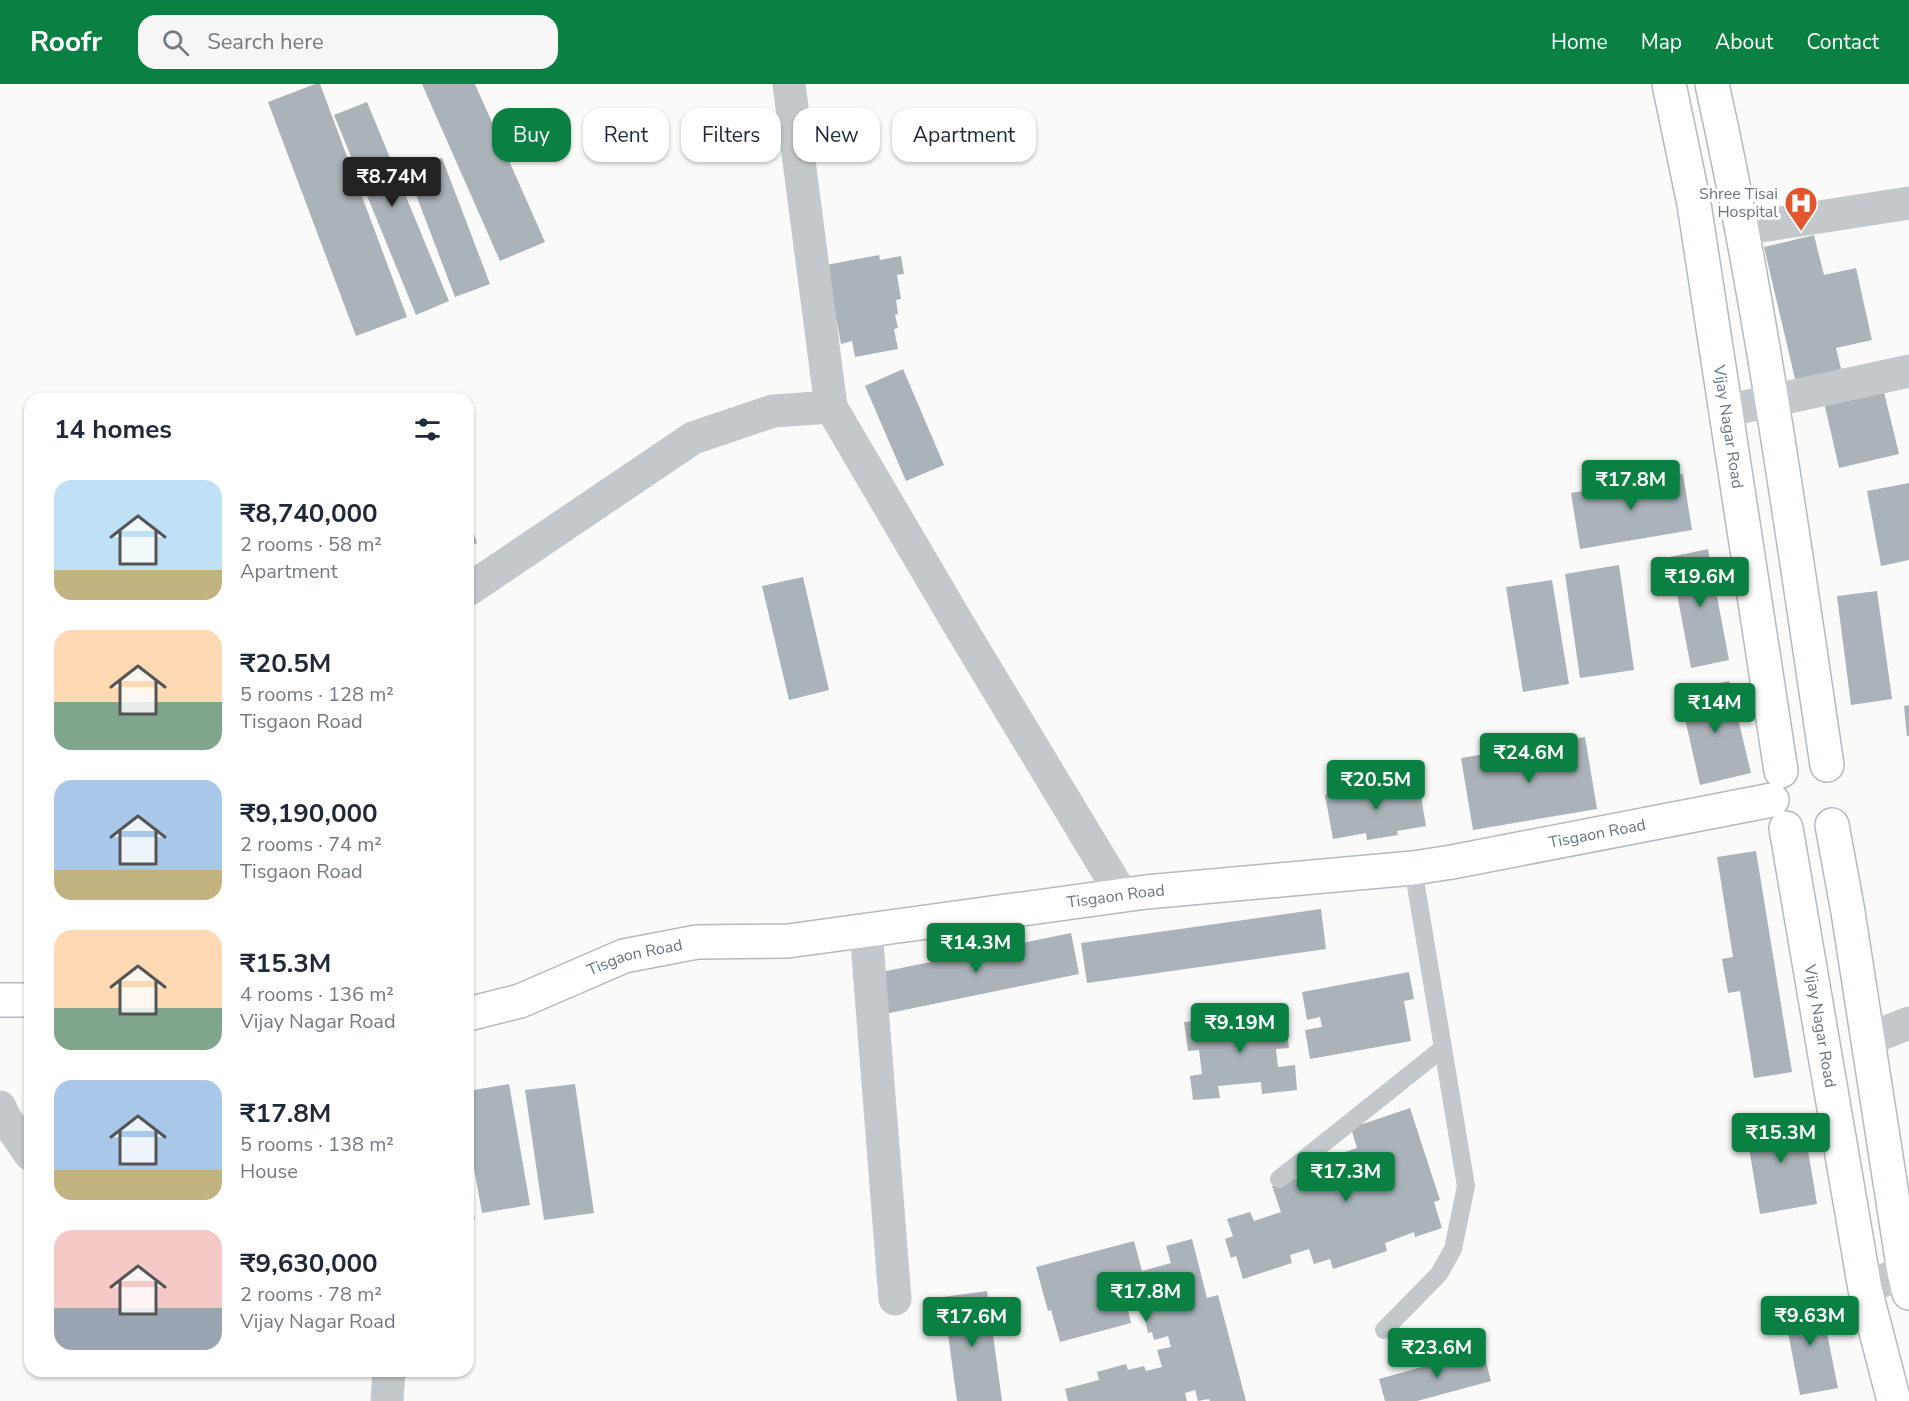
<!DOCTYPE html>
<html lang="en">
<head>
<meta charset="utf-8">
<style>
  :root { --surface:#fff; --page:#f6f6f7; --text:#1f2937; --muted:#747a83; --accent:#0b8043 }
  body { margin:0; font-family:"Nunito Sans",sans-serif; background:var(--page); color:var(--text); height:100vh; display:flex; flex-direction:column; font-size:22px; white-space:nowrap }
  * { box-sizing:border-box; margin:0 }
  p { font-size:20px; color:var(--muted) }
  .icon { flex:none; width:33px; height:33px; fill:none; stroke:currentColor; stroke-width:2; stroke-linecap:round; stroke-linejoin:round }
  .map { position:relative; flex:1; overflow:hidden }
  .sheet { position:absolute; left:24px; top:309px; width:450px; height:984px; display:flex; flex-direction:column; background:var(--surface); border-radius:18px; box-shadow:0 2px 4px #0004 }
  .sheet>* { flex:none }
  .top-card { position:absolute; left:492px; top:24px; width:570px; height:54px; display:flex; gap:12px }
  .price { position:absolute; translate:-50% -51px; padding:0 14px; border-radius:6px; background:var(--accent); color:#fff; font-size:20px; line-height:39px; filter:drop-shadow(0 2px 3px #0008) }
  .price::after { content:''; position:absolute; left:50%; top:36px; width:18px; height:14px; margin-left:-9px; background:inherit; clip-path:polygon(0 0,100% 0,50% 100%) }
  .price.selected { background:#222; color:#fff }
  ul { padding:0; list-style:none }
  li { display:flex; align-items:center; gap:18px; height:150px; padding:0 30px }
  li span { display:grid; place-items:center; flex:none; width:168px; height:120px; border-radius:18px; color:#555 }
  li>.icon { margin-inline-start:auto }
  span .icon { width:72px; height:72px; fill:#fffc; stroke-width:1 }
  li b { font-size:26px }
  h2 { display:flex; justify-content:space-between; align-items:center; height:72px; padding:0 30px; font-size:26px }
  .chip { padding:0 21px; border-radius:18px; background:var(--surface); box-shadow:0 2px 4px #0004; font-size:21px; line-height:54px }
  .chip.selected { background:var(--accent); color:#fff }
  header { display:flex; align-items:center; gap:36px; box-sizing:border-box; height:84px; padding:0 30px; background:var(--accent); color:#fff }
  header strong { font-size:28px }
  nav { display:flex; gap:33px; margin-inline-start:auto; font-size:21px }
  .search { width:420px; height:54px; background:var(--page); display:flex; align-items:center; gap:15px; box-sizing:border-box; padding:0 21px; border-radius:18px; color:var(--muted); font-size:22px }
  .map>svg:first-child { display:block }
</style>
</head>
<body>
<header>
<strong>Roofr</strong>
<div class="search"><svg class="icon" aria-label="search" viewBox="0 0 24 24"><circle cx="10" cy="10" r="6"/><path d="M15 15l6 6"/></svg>Search here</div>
<nav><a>Home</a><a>Map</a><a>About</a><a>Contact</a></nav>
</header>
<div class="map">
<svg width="1909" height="1317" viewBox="0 0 1909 1317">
  <rect width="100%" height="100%" fill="#fafaf8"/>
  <g fill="#aab3b9">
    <path d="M 315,0 L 320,0 L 407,233 L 356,252 L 268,18 Z"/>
    <path d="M 422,0 L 475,0 L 545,158 L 500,177 Z"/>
    <path d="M 367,18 L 449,217 L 416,231 L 334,31 Z"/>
    <path d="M 442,74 L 490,200 L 455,213 L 407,87 Z"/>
    <path d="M 1814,151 L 1824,191 L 1856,184 L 1872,256 L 1836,264 L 1842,289 L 1796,299 L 1764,163 Z"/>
    <path d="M 879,171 L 880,176 L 901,172 L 904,190 L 897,191 L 901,215 L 896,216 L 898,230 L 895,231 L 898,244 L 894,245 L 898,265 L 855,273 L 852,257 L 841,260 L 826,181 Z"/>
    <path d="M 903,285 L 944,381 L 906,397 L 865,302 Z"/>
    <path d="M 1883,304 L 1899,370 L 1839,384 L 1824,318 Z"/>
    <path d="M 1683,390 L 1692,446 L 1580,465 L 1571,409 Z"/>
    <path d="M 1909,399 L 1909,476 L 1881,482 L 1867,407 Z"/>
    <path d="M 468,433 L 477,459 L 468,463 Z"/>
    <path d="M 1708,465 L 1729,576 L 1691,584 L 1670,473 Z"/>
    <path d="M 1619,481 L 1634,586 L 1580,594 L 1565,490 Z"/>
    <path d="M 803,493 L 829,606 L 789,616 L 762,502 Z"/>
    <path d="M 1552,496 L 1569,600 L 1523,608 L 1506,503 Z"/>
    <path d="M 1877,507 L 1892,615 L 1851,621 L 1837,512 Z"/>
    <path d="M 1729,597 L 1751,689 L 1700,701 L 1680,613 L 1702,608 L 1701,603 Z"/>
    <path d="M 1909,621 L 1909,652 L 1907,652 L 1904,622 Z"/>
    <path d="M 1585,653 L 1597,725 L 1473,746 L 1461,674 Z"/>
    <path d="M 1418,695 L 1426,742 L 1397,747 L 1398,751 L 1367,756 L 1366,749 L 1333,755 L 1325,711 Z"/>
    <path d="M 1756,767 L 1792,988 L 1754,994 L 1740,907 L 1728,909 L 1722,875 L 1733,873 L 1717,773 Z"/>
    <path d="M 1321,825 L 1326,865 L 1087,899 L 1081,859 Z"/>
    <path d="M 1071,849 L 1079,890 L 880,931 L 872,890 Z"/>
    <path d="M 1409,888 L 1414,915 L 1404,917 L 1411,957 L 1310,975 L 1305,946 L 1322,943 L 1320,933 L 1307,936 L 1302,908 Z"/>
    <path d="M 1285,928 L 1289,964 L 1276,965 L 1278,983 L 1295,981 L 1297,1006 L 1262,1010 L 1261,998 L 1218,1002 L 1220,1014 L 1193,1016 L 1190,992 L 1202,990 L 1199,966 L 1188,967 L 1184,938 Z"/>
    <path d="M 509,1000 L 530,1121 L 482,1129 L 468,1050 L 468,1007 Z"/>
    <path d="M 575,1000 L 594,1129 L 544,1136 L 525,1006 Z"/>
    <path d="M 1410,1024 L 1440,1116 L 1434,1118 L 1442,1144 L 1415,1153 L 1414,1148 L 1385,1159 L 1387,1167 L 1333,1185 L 1330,1175 L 1314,1180 L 1309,1165 L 1290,1171 L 1292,1179 L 1243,1195 L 1236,1172 L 1231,1174 L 1225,1155 L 1233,1152 L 1227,1135 L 1250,1128 L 1254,1137 L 1281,1128 L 1272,1102 L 1318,1087 L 1315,1078 L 1357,1064 L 1351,1044 Z"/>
    <path d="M 1802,1031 L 1817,1120 L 1760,1130 L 1745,1040 Z"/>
    <path d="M 468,1100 L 475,1135 L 468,1136 Z"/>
    <path d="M 1192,1155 L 1207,1214 L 1218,1211 L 1246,1317 L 1210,1317 L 1209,1315 L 1198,1317 L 1195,1306 L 1185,1309 L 1187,1317 L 1068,1317 L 1065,1305 L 1099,1296 L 1097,1288 L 1126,1280 L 1128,1286 L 1144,1282 L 1146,1287 L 1162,1283 L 1157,1266 L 1171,1263 L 1168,1252 L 1154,1256 L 1152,1248 L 1148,1249 L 1142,1222 L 1128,1226 L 1131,1239 L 1060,1258 L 1051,1226 L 1048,1227 L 1036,1183 L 1134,1157 L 1142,1187 L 1171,1179 L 1166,1162 Z"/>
    <path d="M 987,1207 L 1002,1317 L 957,1317 L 943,1213 Z"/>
    <path d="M 1820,1215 L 1838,1304 L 1800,1311 L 1783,1222 Z"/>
    <path d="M 1483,1266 L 1491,1297 L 1417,1317 L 1385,1317 L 1379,1295 Z"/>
  </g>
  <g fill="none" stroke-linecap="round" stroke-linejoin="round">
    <g stroke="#b3babf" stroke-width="36">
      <g id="secondary">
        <path id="s1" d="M 1669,0 L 1694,120 L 1781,687"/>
        <path d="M 1712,0 C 1762,225 1793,454 1827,681"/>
        <path d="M 1832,741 L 1848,828 L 1904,1188 L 1909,1209"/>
        <path id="s2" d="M 1786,744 L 1865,1205 L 1894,1317"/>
        <path d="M 0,916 L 30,916"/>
        <path id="s3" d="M 468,930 L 520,917 L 624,872 L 697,858 L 788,857 L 1146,808 L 1413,784 L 1452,778 L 1772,716"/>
      </g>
    </g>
    <g stroke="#c3c8cc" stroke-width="18">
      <path d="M 1279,1095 L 1443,964"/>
      <path d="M 1384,1246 L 1439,1190 L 1453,1165 L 1466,1102 L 1413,784"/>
    </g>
    <g stroke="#c3c8cc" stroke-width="33">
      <path d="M 789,0 L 831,323 L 959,541 L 1122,811"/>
      <path d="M 1742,145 L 1909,119"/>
      <path d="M 1725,327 L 1909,287"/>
      <path d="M 468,506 L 693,354 L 773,327 L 831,323"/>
      <path d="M 866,846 L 895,1215"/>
      <path d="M 1869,955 L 1909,939"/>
      <path d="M 0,1023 L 5,1034 L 30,1070"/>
      <path d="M 1865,1205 L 1909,1185"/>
      <path d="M 387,1317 L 389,1287"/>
    </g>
    <use href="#secondary" stroke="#fff" stroke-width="33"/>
  </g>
  <defs>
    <g id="hospital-pin" transform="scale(1.725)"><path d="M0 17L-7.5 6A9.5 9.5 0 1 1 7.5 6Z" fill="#e4572e" stroke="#fff"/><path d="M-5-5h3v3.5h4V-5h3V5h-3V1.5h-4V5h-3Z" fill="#fff"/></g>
  </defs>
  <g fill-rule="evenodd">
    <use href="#hospital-pin" x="1801" y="119"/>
  </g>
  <g text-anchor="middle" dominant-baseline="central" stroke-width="6" stroke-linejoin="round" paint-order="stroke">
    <g font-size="16" fill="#657683" stroke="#fff" text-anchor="end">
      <text x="1778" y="110">Shree Tisai<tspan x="1778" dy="18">Hospital</tspan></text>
    </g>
    <g font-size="16" fill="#657683" stroke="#fff">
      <text stroke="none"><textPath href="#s1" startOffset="348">Vijay Nagar Road</textPath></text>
      <text stroke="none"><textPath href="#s3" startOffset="1149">Tisgaon Road</textPath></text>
      <text stroke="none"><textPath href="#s3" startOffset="663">Tisgaon Road</textPath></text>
      <text stroke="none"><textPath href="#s3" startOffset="177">Tisgaon Road</textPath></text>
      <text stroke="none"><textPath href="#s2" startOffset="201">Vijay Nagar Road</textPath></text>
    </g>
  </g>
</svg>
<b class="price selected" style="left:392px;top:124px">₹8.74M</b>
<b class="price" style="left:1631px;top:427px">₹17.8M</b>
<b class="price" style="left:1700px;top:524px">₹19.6M</b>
<b class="price" style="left:1715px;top:650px">₹14M</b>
<b class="price" style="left:1529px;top:700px">₹24.6M</b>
<b class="price" style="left:1376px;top:727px">₹20.5M</b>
<b class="price" style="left:976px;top:890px">₹14.3M</b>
<b class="price" style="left:1240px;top:970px">₹9.19M</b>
<b class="price" style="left:1781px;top:1080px">₹15.3M</b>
<b class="price" style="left:1346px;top:1119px">₹17.3M</b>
<b class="price" style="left:1146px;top:1239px">₹17.8M</b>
<b class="price" style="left:1810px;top:1263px">₹9.63M</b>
<b class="price" style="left:972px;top:1264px">₹17.6M</b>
<b class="price" style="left:1437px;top:1295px">₹23.6M</b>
<div class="top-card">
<a class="chip selected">Buy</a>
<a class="chip">Rent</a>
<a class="chip">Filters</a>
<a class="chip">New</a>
<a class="chip">Apartment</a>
</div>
<section class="sheet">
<h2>14 homes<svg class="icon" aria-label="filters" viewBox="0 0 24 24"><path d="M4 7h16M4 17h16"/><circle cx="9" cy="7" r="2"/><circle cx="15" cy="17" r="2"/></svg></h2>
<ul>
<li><span style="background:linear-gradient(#bfe0f5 75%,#c2b280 0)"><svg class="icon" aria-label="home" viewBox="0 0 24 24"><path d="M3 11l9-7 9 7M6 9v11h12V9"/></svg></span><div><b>₹8,740,000</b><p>2 rooms · 58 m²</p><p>Apartment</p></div></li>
<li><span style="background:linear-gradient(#ffd9b3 60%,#7fa58c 0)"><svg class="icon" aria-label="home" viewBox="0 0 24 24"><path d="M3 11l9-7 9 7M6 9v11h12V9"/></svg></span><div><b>₹20.5M</b><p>5 rooms · 128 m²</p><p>Tisgaon Road</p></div></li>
<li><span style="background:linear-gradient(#a9c7e8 75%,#c2b280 0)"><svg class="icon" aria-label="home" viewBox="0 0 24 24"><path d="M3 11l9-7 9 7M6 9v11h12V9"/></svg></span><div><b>₹9,190,000</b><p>2 rooms · 74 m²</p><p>Tisgaon Road</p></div></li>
<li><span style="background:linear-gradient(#ffd9b3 65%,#7fa58c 0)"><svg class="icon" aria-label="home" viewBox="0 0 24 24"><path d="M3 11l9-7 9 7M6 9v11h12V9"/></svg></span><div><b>₹15.3M</b><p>4 rooms · 136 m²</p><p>Vijay Nagar Road</p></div></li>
<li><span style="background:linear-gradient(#a9c7e8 75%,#c2b280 0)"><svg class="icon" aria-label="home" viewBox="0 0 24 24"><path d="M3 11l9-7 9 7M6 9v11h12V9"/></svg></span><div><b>₹17.8M</b><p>5 rooms · 138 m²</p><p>House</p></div></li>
<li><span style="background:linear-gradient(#f6c9c9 65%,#9aa5b1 0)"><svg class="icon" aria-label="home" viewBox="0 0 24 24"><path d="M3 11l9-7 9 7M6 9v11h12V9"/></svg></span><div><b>₹9,630,000</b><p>2 rooms · 78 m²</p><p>Vijay Nagar Road</p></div></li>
</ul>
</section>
</div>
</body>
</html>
